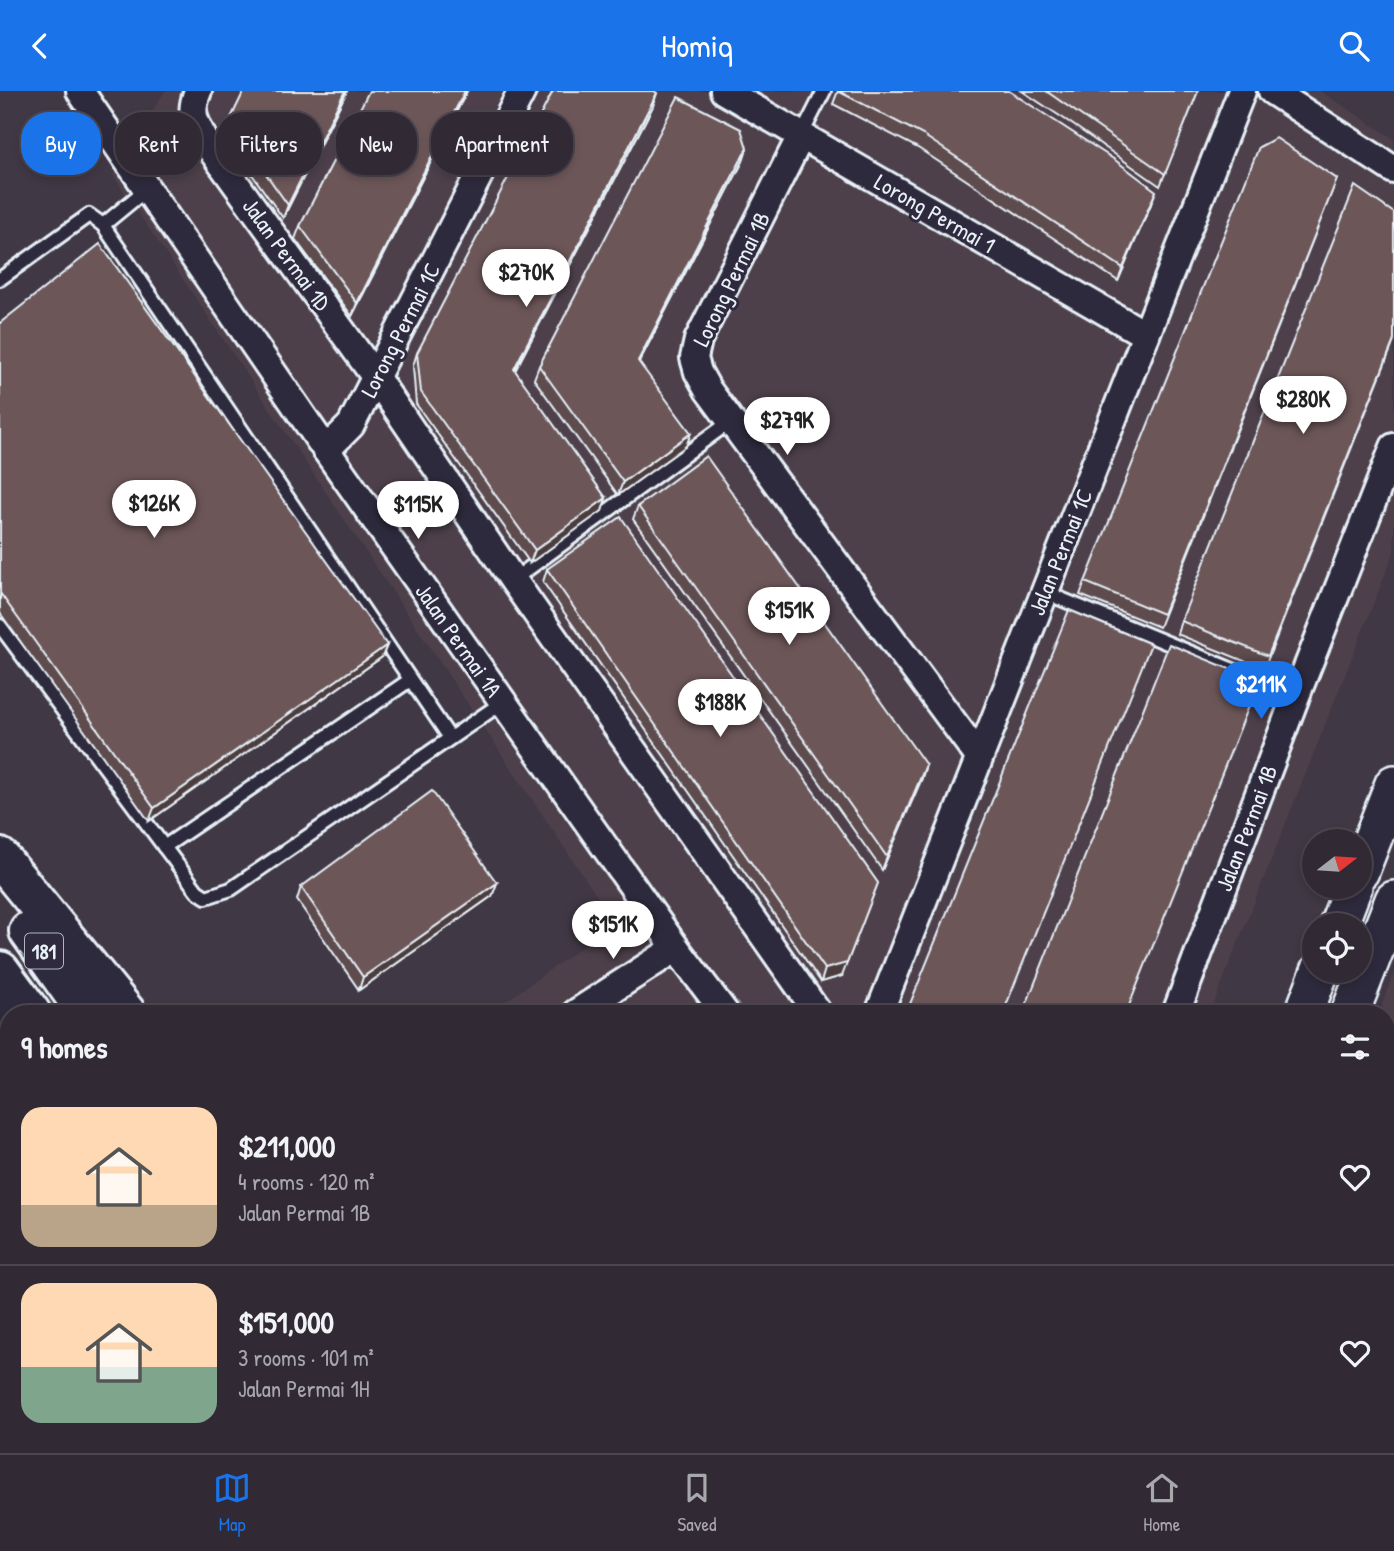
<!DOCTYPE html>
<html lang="en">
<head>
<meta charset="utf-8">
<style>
  :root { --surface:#312a34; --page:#39323c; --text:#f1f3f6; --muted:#a8a7ac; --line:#4c464f; --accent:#1a73e8 }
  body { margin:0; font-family:"Patrick Hand",sans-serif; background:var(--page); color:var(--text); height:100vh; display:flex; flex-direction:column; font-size:26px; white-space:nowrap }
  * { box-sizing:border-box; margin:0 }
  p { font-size:23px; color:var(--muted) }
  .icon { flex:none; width:38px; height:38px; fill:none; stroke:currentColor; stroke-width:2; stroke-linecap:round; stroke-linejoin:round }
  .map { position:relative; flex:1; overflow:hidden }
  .drawer { position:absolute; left:0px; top:914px; width:1395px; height:450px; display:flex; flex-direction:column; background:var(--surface); border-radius:28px 28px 0 0; box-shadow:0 4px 10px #0003,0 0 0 2px var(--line) }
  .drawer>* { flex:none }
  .top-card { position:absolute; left:21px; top:21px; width:700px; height:63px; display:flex; gap:14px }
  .needle { width:46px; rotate:73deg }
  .fabs { position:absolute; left:1302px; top:738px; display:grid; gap:14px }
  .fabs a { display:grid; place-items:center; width:70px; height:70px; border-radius:50%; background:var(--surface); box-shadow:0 4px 10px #0003,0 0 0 2px var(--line); font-size:35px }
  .price { position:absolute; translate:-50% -60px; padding:0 16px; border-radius:24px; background:#fff; color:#222; font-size:23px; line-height:46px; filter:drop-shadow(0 2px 4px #0008) }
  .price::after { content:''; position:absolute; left:50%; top:42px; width:21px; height:16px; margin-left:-10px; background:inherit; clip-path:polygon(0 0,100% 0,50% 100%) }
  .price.selected { background:var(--accent); color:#fff }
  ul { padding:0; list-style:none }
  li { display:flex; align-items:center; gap:21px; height:175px; padding:0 21px }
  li+li { border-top:2px solid var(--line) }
  li span { display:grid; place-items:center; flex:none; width:196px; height:140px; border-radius:21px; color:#555 }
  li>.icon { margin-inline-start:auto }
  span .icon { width:84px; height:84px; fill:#fffc; stroke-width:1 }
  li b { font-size:30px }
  h2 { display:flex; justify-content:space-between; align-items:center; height:84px; padding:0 21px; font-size:30px }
  .tag { padding:0 24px; border-radius:28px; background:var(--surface); box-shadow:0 4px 10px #0003,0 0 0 2px var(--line); font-size:24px; line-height:63px }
  .tag.selected { background:var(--accent); color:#fff }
  header { display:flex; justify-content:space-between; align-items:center; height:91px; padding:0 21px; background:var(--accent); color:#fff; font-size:32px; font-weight:600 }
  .menu { display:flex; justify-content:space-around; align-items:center; height:98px; border-top:2px solid var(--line); background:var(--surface); font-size:19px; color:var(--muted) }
  .menu a { display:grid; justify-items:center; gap:4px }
  .menu .selected { color:var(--accent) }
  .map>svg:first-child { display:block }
</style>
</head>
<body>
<header><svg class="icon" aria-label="back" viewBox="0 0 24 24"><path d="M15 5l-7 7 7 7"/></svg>Homiq<svg class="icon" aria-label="search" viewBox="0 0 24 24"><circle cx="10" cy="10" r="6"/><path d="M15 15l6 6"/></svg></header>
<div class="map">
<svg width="1394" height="1362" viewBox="0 0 1394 1362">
  <rect width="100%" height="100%" fill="#413845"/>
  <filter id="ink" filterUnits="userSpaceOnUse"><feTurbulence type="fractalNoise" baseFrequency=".0143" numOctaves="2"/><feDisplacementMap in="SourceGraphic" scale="14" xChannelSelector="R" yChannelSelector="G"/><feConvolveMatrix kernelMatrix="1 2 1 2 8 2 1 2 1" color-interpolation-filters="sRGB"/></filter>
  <g filter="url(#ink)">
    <g fill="#4e414b">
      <path d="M 165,0 L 1320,0 L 1394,48 L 1394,461 L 1210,922 L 490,922 L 615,832 L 113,84 Z"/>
      <path d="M 1394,881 L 1394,1240 L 1386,1236 L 1386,922 L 1379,922 Z"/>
      <path d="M 503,1355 L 1038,1355 L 1035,1362 L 507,1362 Z"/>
    </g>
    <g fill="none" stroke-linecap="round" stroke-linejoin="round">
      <g stroke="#e8f1f8" stroke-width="18">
        <g id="service">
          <path d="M 801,45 L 824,0"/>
          <path d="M 103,134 L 450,647"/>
          <path d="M 0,188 L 89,124 L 103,134 L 148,97"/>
          <path d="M 513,489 L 731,330"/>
          <path d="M 1044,501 L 1296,605"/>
          <path d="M 0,535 L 197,800 L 206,806 L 231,798 L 503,611"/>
          <path d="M 164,756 L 410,589"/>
          <path d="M 673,1362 L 676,1354"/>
        </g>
      </g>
      <g stroke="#e8f1f8" stroke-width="32">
        <g id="minor">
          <path d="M 80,0 L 326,359 L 676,857 L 725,922"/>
          <path d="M 198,0 C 189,21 194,30 205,50 L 376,287 L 513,489 L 818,922"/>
          <path d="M 724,0 L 1146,244"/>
          <path d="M 1272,0 L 1394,79"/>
          <path d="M 801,45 L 698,249 L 694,267 L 698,281 L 708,299 L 979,666"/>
          <path d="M 326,359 L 351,334 L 522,0"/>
          <path d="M 576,922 L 676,857"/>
          <path d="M 879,922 L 1242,0"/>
          <path d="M 1176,922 L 1296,605 L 1394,356"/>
          <path d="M 0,1262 L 9,1271"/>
          <path d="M 857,1354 L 875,1362"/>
          <path d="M 993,1362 L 996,1354"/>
        </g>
      </g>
      <g stroke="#e8f1f8" stroke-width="42">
        <g id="secondary">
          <path d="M 1360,780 L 1394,693"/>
          <path d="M 1338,835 L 1353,796"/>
          <path d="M 1304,922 L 1320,880"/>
          <path d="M 1350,922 L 1394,809"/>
          <path d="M 1386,1269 L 1394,1273"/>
          <path d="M 1386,1307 L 1394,1311"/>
          <path d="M 1120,1362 L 1124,1354"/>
          <path d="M 1178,1362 L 1181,1354"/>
        </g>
      </g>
      <g stroke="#e8f1f8" stroke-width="44">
        <g id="primary">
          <path d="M 0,767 L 126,922"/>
          <path d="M 29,840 L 87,922"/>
          <path d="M 0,880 L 31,922"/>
          <path d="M 0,928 L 9,943"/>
          <path d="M 248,1354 L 252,1362"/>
          <path d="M 320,1354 L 325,1362"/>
          <path d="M 376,1354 L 381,1362"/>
          <path d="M 433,1354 L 438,1362"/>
        </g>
      </g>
      <use href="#service" stroke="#2f2a3d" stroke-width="12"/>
      <use href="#minor" stroke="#2f2a3d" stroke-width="26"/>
      <use href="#secondary" stroke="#2f2a3d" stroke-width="37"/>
      <use href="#primary" stroke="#2f2a3d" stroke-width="38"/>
    </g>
    <g fill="#5d4b4d" stroke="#e8f1f8" stroke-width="2">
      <path d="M 347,0 L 283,127 L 224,44 L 229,31 Z"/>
      <path d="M 467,0 L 352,225 L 295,148 L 300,135 Z"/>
      <path d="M 838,0 L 1151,113 L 1118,190 L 918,57 L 833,13 Z"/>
      <path d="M 1022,0 L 1198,0 L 1160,95 L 1069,31 Z"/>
      <path d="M 653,15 L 515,280 L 606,407 L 602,420 L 530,472 L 416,313 L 413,275 L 417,262 Z"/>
      <path d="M 747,57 L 743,70 L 639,271 L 686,355 L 618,404 L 534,288 L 539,275 Z"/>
      <path d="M 1337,88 L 1159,536 L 1080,504 L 1085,491 Z"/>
      <path d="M 0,232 L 387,554 L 382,566 L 149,730 L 0,522 Z"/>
      <path d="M 1394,250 L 1264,578 L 1177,543 L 1181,530 Z"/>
      <path d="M 638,415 L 922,687 L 882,779 L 633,428 Z"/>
      <path d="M 547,478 L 842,885 L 821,891 L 543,491 Z"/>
      <path d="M 497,792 L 492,805 L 359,899 L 297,809 L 301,796 Z"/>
      <path d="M 910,913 L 1003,922 L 907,922 Z"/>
      <path d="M 552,1354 L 656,1354 L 653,1362 L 568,1362 L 552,1356 Z"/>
      <path d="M 889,1354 L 965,1354 L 962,1362 L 907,1362 Z"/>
    </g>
    <g fill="#4c3d3e" stroke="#e8f1f8" stroke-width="2">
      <path d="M 345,0 L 347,0 L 283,127 L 288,114 Z"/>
      <path d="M 465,0 L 467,0 L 352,225 L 357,212 Z"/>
      <path d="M 657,2 L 653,15 L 509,291 L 514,278 Z"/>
      <path d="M 747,57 L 743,70 L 633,283 L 638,270 Z"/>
      <path d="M 1156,100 L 1151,113 L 1118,190 L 1123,177 Z"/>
      <path d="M 691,342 L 686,355 L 618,404 L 623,391 Z"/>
      <path d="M 606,407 L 602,420 L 530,472 L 535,459 Z"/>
      <path d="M 387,554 L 382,566 L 149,730 L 154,717 Z"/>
      <path d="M 926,674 L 922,687 L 882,779 L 887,766 Z"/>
      <path d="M 497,792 L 492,805 L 359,899 L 363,886 Z"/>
      <path d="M 878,792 L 842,885 L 821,891 L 825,878 Z"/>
      <path d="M 1394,1171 L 1394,1186 L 1386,1189 L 1386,1174 Z"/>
      <path d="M 961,1354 L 965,1354 L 962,1362 L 943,1362 Z"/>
    </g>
    <g fill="#6c5759" stroke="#e8f1f8" stroke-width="2">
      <path d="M 244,0 L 345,0 L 288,114 L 229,31 Z"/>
      <path d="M 369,0 L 465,0 L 357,212 L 300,135 Z"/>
      <path d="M 553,0 L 654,0 L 657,2 L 514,278 L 606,407 L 535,459 L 421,301 L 417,262 Z"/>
      <path d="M 838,0 L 1009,0 L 1115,69 L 1156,100 L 1123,177 L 923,44 Z"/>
      <path d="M 1046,0 L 1198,0 L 1165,83 Z"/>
      <path d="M 678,6 L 741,38 L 747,57 L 638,270 L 691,342 L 623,391 L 539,275 Z"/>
      <path d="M 1276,47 L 1337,88 L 1163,523 L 1085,491 L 1259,56 Z"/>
      <path d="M 1355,95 L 1394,122 L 1394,249 L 1268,565 L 1181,530 Z"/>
      <path d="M 100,153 L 387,554 L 154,717 L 0,502 L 0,232 Z"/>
      <path d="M 706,365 L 926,674 L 887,766 L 638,415 Z"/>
      <path d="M 621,426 L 878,792 L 847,872 L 825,878 L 547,478 Z"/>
      <path d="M 1069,519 L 1151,553 L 1003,922 L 932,922 L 910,913 Z"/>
      <path d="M 1169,553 L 1259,590 L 1126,922 L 1023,922 Z"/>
      <path d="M 432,700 L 497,792 L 363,886 L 301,796 Z"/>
      <path d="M 1394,1061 L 1394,1171 L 1386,1174 L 1386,1064 Z"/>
      <path d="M 587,1354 L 656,1354 L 653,1362 L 606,1362 Z"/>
      <path d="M 714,1354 L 825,1354 L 843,1362 L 711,1362 Z"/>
      <path d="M 924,1354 L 961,1354 L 943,1362 Z"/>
    </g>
  </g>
  <g text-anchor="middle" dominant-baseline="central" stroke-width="6" stroke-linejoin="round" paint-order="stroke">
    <rect fill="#2f2a3d" stroke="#b0b5c0" stroke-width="2" x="25" y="842.5" width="38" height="35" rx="5"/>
    <g font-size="21" font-weight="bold" fill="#e8f1f8">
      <text x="44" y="860">181</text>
    </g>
    <g font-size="23" fill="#e8f1f8" stroke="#2f2a3d">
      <text transform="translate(935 122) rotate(30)">Lorong Permai 1</text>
      <text transform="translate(287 163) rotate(54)">Jalan Permai 1D</text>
      <text transform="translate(731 188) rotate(-64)">Lorong Permai 1B</text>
      <text transform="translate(400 239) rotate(-63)">Lorong Permai 1C</text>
      <text transform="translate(1060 461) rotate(-68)">Jalan Permai 1C</text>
      <text transform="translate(459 549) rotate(55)">Jalan Permai 1A</text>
      <text transform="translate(1246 737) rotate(-69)">Jalan Permai 1B</text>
    </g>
  </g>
</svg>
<div class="fabs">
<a><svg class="needle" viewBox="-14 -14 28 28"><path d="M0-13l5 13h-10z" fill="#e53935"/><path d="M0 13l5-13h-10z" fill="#a8a7ac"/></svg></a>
<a><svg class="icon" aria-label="locate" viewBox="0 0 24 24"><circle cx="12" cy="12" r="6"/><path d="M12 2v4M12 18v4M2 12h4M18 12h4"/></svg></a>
</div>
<b class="price" style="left:526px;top:218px">$270K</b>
<b class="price" style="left:1303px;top:345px">$280K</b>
<b class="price" style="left:787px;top:366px">$279K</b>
<b class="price" style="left:154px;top:449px">$126K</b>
<b class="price" style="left:418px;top:450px">$115K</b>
<b class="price" style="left:789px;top:556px">$151K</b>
<b class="price selected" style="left:1261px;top:630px">$211K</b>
<b class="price" style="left:720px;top:648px">$188K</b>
<b class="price" style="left:613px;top:870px">$151K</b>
<div class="top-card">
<a class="tag selected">Buy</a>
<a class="tag">Rent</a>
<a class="tag">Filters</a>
<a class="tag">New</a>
<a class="tag">Apartment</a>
</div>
<section class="drawer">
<h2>9 homes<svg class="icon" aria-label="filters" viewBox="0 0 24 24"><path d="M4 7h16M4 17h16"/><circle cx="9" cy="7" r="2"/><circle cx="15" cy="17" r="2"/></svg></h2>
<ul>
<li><span style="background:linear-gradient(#ffd9b3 70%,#b9a48a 0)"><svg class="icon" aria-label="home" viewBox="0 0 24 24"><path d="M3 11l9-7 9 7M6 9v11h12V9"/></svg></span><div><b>$211,000</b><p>4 rooms · 120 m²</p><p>Jalan Permai 1B</p></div><svg class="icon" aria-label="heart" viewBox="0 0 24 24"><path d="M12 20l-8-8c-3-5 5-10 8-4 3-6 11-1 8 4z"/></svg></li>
<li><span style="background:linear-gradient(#ffd9b3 60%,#7fa58c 0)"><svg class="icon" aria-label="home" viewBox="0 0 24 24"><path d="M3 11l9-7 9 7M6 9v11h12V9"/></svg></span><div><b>$151,000</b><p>3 rooms · 101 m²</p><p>Jalan Permai 1H</p></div><svg class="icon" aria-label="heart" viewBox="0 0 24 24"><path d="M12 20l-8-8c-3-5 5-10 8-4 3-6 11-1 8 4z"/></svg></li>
</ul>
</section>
</div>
<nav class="menu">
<a class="selected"><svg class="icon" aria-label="map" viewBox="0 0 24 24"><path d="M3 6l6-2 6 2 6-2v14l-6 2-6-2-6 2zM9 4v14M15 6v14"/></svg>Map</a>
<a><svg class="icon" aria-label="saved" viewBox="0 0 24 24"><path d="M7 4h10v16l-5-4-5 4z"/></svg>Saved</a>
<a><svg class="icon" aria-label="home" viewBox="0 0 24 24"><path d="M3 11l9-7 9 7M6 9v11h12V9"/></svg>Home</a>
</nav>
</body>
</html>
